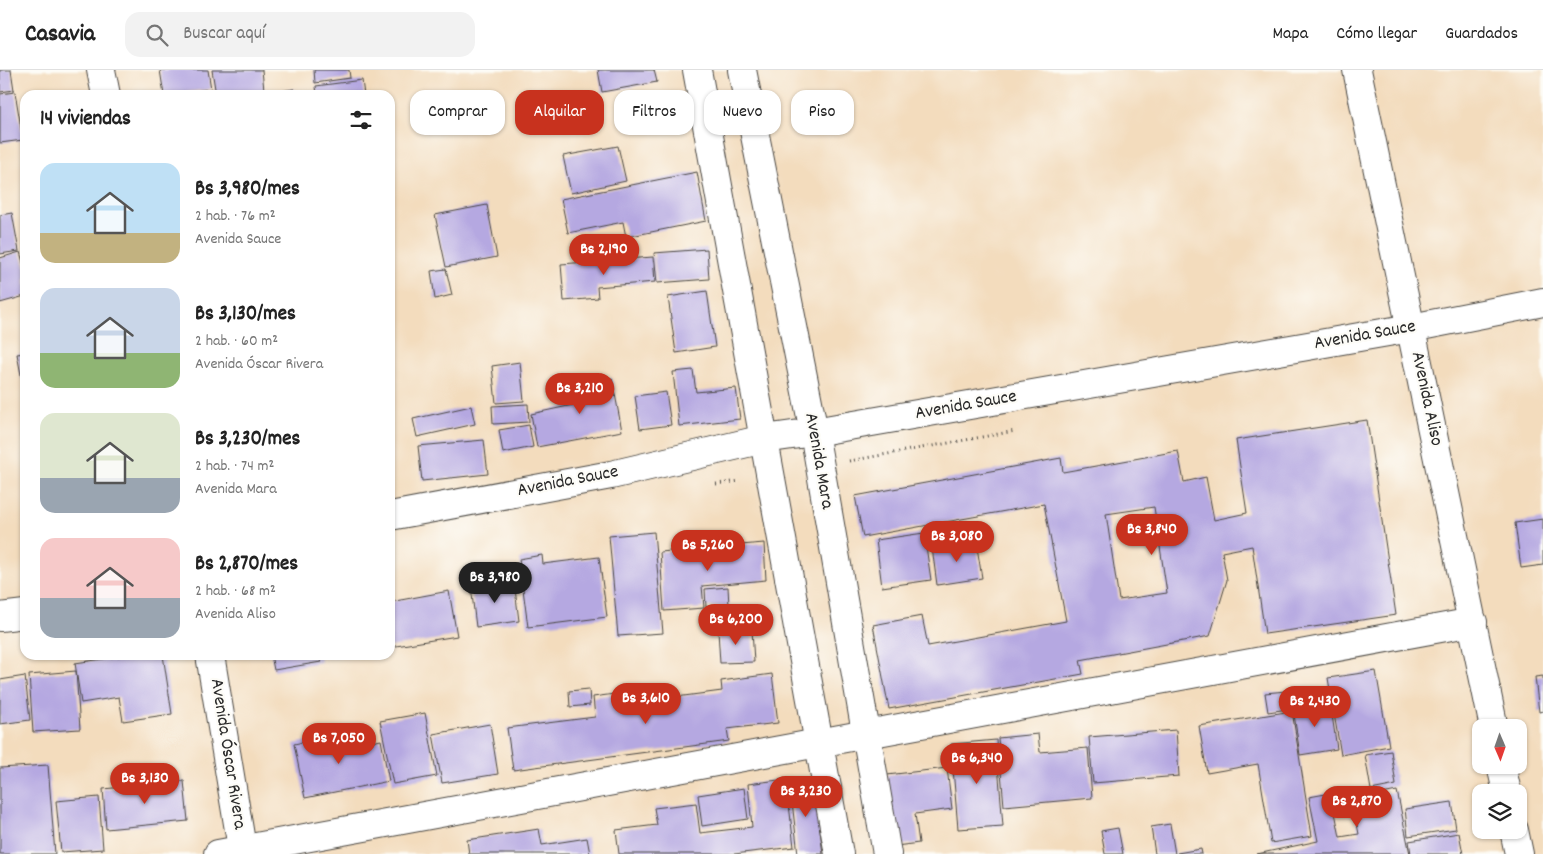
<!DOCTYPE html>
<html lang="es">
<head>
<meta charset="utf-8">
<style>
  :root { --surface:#fff; --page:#f2f2f2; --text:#222; --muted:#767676; --line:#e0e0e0; --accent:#c8321e }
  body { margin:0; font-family:Dekko,sans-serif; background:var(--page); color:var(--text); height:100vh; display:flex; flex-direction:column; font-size:19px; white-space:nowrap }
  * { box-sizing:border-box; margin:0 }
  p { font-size:16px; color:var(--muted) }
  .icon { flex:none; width:28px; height:28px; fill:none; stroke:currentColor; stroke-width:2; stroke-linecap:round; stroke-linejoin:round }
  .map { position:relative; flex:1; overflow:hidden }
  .details { position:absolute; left:20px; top:20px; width:375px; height:570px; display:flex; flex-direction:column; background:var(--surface); border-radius:15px; box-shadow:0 1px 4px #0004 }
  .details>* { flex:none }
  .top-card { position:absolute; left:410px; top:20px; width:475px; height:45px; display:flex; gap:10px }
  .needle { width:32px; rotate:178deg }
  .buttons { position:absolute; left:1472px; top:649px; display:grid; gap:10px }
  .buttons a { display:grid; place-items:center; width:55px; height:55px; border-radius:10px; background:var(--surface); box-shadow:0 1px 4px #0004; font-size:25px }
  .price { position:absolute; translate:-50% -42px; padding:0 11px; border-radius:18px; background:var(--accent); color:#fff; font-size:16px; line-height:32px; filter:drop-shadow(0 1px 2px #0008) }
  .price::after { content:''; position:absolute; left:50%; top:30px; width:15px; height:11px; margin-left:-8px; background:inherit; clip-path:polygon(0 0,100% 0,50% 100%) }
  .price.active { background:#222; color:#fff }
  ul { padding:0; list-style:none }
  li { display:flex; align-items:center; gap:15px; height:125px; padding:0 20px }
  li span { display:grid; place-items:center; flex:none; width:140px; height:100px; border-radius:15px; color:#555 }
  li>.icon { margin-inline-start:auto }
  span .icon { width:60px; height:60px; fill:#fffc; stroke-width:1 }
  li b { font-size:21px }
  h2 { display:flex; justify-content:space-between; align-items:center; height:60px; padding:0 20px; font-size:21px }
  .chip { padding:0 18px; border-radius:15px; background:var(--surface); box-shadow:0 1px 4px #0004; font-size:18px; line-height:45px }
  .chip.active { background:var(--accent); color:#fff }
  header { display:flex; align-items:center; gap:30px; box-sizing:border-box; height:70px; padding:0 25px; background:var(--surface); border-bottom:1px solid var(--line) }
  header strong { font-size:24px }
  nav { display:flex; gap:28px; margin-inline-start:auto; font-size:18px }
  .search { width:350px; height:45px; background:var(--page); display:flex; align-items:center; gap:12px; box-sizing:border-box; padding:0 18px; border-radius:15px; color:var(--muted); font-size:19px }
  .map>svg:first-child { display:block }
</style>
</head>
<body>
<header>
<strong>Casavia</strong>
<div class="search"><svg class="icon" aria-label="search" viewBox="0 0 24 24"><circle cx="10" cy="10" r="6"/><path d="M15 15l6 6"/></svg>Buscar aquí</div>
<nav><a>Mapa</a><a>Cómo llegar</a><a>Guardados</a></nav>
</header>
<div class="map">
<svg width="1543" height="784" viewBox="0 0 1543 784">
  <rect width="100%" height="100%" fill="#fdfcf7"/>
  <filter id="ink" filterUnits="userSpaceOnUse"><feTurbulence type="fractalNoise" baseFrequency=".02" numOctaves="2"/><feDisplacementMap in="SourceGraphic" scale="10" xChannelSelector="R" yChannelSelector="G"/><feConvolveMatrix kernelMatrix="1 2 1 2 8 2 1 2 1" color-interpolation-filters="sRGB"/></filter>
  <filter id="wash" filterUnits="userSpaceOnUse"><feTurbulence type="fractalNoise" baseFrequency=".0096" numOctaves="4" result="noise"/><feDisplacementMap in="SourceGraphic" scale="20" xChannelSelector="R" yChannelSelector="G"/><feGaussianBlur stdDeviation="1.12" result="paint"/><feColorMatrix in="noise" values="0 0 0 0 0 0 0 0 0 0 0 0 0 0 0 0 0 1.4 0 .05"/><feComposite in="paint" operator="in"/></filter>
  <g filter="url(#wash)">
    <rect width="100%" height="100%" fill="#f3dcbd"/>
    <g id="blocks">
      <g fill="#b5a8e1" fill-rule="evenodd">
        <path d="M 0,0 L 11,0 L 14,20 L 0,22 Z"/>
        <path d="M 160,0 L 208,0 L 211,19 L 164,25 Z"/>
        <path d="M 212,0 L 262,0 L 264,20 L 227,25 L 216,25 Z"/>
        <path d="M 314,0 L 349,0 L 350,8 L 315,13 Z"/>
        <path d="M 598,0 L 654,0 L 657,12 L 602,22 Z"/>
        <path d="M 362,10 L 364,25 L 317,25 L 316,16 Z"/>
        <path d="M 294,19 L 295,25 L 266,25 L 266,23 Z"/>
        <path d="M 15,22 L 23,70 L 0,73 L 0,24 Z"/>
        <path d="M 618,76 L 626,111 L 571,123 L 563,86 Z"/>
        <path d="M 697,102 L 706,151 L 626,167 L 623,152 L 568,163 L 561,129 Z"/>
        <path d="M 487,135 L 497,187 L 446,197 L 435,145 Z"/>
        <path d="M 12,143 L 19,181 L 0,184 L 0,145 Z"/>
        <path d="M 707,179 L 709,209 L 657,213 L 654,183 Z"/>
        <path d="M 20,182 L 25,199 L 25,226 L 0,233 L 0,188 Z"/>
        <path d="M 653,187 L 655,212 L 597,217 L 598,228 L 564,231 L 561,194 Z"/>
        <path d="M 446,199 L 452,225 L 435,229 L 431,201 Z"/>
        <path d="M 707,221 L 715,277 L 676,283 L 668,227 Z"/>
        <path d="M 25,283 L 25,310 L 22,310 L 17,284 Z"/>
        <path d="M 520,292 L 524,331 L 496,333 L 492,296 Z"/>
        <path d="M 693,300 L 696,322 L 736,318 L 740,349 L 679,356 L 673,302 Z"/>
        <path d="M 612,308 L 622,361 L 537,377 L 531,344 L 573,335 L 569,316 Z"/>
        <path d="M 666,322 L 671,355 L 640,359 L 635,326 Z"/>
        <path d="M 528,334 L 529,352 L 493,354 L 492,336 Z"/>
        <path d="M 471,336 L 475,354 L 417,367 L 413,349 Z"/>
        <path d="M 1367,350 L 1396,545 L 1265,564 L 1252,476 L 1222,482 L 1227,510 L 1210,566 L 1080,590 L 1083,604 L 889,639 L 873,555 L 922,546 L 928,576 L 1066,551 L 1044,434 L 863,467 L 855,426 L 1061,388 L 1063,402 L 1178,381 L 1184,412 L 1206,407 L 1214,450 L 1247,443 L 1236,370 ZM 1154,437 L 1167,523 L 1119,530 L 1106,444 Z"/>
        <path d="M 529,355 L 533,377 L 503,383 L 499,360 Z"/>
        <path d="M 484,370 L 488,404 L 422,411 L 418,376 Z"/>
        <path d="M 1543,449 L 1543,495 L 1521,498 L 1515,453 Z"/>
        <path d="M 654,462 L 663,563 L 618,566 L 609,466 Z"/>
        <path d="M 924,463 L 931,510 L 882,517 L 876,470 Z"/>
        <path d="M 976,471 L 982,508 L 937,515 L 932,477 Z"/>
        <path d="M 764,473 L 766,510 L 702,516 L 704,538 L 664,541 L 660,482 Z"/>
        <path d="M 542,485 L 543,494 L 599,487 L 607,547 L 528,557 L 519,489 Z"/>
        <path d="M 514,511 L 519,551 L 476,557 L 471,516 Z"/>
        <path d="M 728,517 L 729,536 L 706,537 L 705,519 Z"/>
        <path d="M 449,521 L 457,566 L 390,577 L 390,532 Z"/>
        <path d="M 752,560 L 754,592 L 720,593 L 718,561 Z"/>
        <path d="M 131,585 L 163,585 L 172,644 L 123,651 L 119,627 L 81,633 L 75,593 Z"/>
        <path d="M 271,585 L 319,585 L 321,592 L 274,600 Z"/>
        <path d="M 327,585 L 340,585 L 340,586 L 328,588 Z"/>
        <path d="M 76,601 L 80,659 L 33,662 L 29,605 Z"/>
        <path d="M 1376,601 L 1389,676 L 1341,685 L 1328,608 Z"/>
        <path d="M 772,604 L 778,653 L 727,659 L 729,671 L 513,700 L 507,658 L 595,647 L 593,627 L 636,621 L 638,632 L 722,621 L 721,611 Z"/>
        <path d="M 25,606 L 30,650 L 0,654 L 0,610 Z"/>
        <path d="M 1543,606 L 1543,641 L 1539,642 L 1535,607 Z"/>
        <path d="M 589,619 L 590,635 L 570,637 L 569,621 Z"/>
        <path d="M 1286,621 L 1288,639 L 1268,642 L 1265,623 Z"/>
        <path d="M 1330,631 L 1337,679 L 1300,685 L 1293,637 Z"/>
        <path d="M 1292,641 L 1312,766 L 1271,773 L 1258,694 L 1207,703 L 1199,656 Z"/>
        <path d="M 425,643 L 437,706 L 393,714 L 380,651 Z"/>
        <path d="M 490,654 L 498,704 L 442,713 L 433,664 Z"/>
        <path d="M 1176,660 L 1179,706 L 1093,713 L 1089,667 Z"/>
        <path d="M 351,662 L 354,676 L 381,670 L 389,711 L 305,728 L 294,674 Z"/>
        <path d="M 1038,664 L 1040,682 L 1088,678 L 1092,728 L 1004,736 L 998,668 Z"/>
        <path d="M 996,670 L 1003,756 L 958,759 L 951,674 Z"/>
        <path d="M 1391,681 L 1396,715 L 1371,720 L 1365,685 Z"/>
        <path d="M 48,695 L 55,784 L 0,784 L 0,698 Z"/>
        <path d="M 947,698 L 952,739 L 915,744 L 919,773 L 896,776 L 887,705 Z"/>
        <path d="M 786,709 L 794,777 L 734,784 L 619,784 L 616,760 L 657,755 L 654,738 L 696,733 L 700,763 L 752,757 L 748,714 Z"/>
        <path d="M 184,711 L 188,751 L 106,759 L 103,719 Z"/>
        <path d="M 814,711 L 823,784 L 798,784 L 790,714 Z"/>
        <path d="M 744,718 L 748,749 L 702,756 L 698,725 Z"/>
        <path d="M 1397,721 L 1410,784 L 1257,784 L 1318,771 L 1309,727 L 1331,723 L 1340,767 L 1359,764 L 1352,730 Z"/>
        <path d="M 99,727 L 103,779 L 61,782 L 56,731 Z"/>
        <path d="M 1452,732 L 1456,759 L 1408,766 L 1405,739 Z"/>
        <path d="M 1170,754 L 1175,784 L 1155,784 L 1151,757 Z"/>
        <path d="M 1118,758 L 1123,784 L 1105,784 L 1101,761 Z"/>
        <path d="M 539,759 L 542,775 L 587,768 L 590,784 L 469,784 L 467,770 Z"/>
        <path d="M 1459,763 L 1463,784 L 1411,784 L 1409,771 Z"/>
        <path d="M 1201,779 L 1202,784 L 1177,784 L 1177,783 Z"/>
      </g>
    </g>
  </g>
  <g filter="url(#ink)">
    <use href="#blocks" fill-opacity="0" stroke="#494641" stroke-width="1"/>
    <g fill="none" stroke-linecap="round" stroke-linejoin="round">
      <g stroke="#494641" stroke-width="30">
        <g id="minor">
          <path d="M 101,0 L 106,25"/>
          <path d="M 697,0 L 839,784"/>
          <path d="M 742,0 L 814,362 L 887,784"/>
          <path d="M 1357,0 L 1494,658"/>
          <path d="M 390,446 L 611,405 L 764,369 L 814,362 L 1411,258 L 1543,232"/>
          <path d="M 0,547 L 25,544"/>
          <path d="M 210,585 L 243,784"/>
          <path d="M 1501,695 L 1507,722"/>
          <path d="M 1514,760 L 1519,784"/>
          <path d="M 218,784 L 1473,552"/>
        </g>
      </g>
      <g stroke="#494641" stroke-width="3" stroke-dasharray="1 4" stroke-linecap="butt">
        <path d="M 849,391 L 1015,361"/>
        <path d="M 716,414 L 740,411"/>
      </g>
      <use href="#minor" stroke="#fff" stroke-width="28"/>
    </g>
  </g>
  <g text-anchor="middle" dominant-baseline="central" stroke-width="4.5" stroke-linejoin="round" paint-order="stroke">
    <g font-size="19" fill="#2b2b2b" stroke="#fdfcf7">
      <text transform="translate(1365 266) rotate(-10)">Avenida Sauce</text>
      <text transform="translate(1426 329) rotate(78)">Avenida Aliso</text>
      <text transform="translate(966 336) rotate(-10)">Avenida Sauce</text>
      <text transform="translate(818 391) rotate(80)">Avenida Mara</text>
      <text transform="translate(568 412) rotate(-11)">Avenida Sauce</text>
      <text transform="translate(227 684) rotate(81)">Avenida Óscar Rivera</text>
    </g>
  </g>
</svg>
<div class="buttons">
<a><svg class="needle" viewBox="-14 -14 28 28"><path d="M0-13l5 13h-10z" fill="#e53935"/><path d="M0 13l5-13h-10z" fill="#767676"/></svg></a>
<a><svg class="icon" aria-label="layers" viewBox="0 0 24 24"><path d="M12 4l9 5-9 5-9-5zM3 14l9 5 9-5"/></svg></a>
</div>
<b class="price" style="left:604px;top:206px">Bs 2,190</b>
<b class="price" style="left:580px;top:345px">Bs 3,210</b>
<b class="price" style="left:1152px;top:486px">Bs 3,840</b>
<b class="price" style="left:957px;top:493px">Bs 3,080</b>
<b class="price" style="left:708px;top:502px">Bs 5,260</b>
<b class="price active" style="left:495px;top:534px">Bs 3,980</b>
<b class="price" style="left:736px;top:576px">Bs 6,200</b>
<b class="price" style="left:646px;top:655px">Bs 3,610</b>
<b class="price" style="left:1315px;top:658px">Bs 2,430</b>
<b class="price" style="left:339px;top:695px">Bs 7,050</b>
<b class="price" style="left:977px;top:715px">Bs 6,340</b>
<b class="price" style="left:145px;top:735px">Bs 3,130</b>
<b class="price" style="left:806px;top:748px">Bs 3,230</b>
<b class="price" style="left:1357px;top:758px">Bs 2,870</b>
<div class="top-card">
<a class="chip">Comprar</a>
<a class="chip active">Alquilar</a>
<a class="chip">Filtros</a>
<a class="chip">Nuevo</a>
<a class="chip">Piso</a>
</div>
<section class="details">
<h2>14 viviendas<svg class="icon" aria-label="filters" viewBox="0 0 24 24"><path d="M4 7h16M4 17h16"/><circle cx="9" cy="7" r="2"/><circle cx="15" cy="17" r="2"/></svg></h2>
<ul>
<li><span style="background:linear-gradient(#bfe0f5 70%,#c2b280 0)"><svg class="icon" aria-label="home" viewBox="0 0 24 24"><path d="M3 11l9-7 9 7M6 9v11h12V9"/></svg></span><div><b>Bs 3,980/mes</b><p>2 hab. · 76 m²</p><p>Avenida Sauce</p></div></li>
<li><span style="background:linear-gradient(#c9d6e8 65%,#8fb573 0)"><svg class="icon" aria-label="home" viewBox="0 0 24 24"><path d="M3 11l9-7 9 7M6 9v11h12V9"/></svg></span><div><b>Bs 3,130/mes</b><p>2 hab. · 60 m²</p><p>Avenida Óscar Rivera</p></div></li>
<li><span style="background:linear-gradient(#dfe7d0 65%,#9aa5b1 0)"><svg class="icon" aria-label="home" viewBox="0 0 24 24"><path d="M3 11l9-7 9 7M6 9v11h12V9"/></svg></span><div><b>Bs 3,230/mes</b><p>2 hab. · 74 m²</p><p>Avenida Mara</p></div></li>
<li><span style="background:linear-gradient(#f6c9c9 60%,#9aa5b1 0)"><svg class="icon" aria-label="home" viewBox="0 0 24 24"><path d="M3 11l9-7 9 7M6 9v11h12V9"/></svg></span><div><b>Bs 2,870/mes</b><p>2 hab. · 68 m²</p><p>Avenida Aliso</p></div></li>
</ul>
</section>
</div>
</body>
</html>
